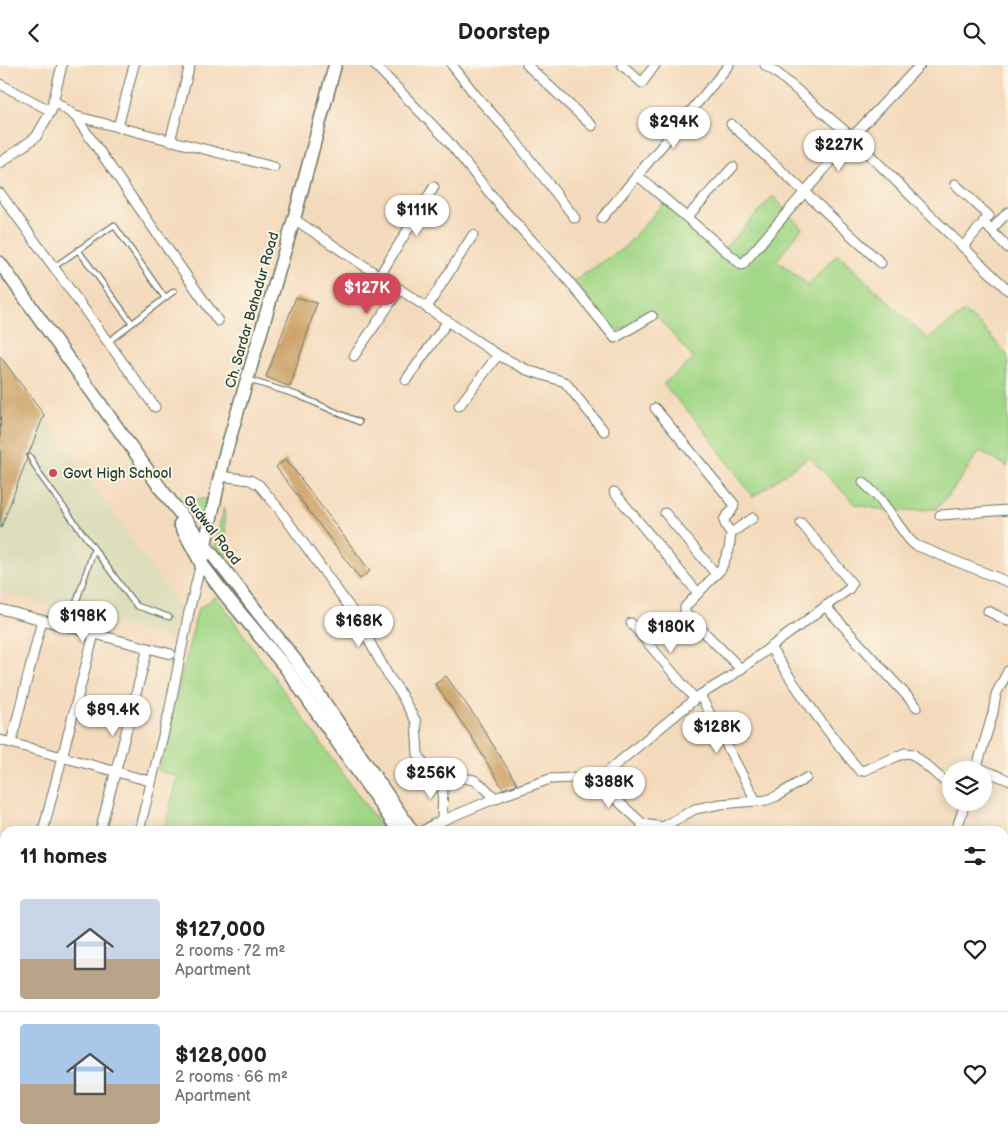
<!DOCTYPE html>
<html lang="en">
<head>
<meta charset="utf-8">
<style>
  :root { --surface:#fff; --page:#f6f6f6; --text:#222; --muted:#767676; --line:#e0e0e0; --accent:#d1495b }
  body { margin:0; font-family:"Balsamiq Sans",sans-serif; background:var(--page); color:var(--text); height:100vh; display:flex; flex-direction:column; font-size:19px; white-space:nowrap }
  * { box-sizing:border-box; margin:0 }
  p { font-size:16px; color:var(--muted) }
  .icon { flex:none; width:28px; height:28px; fill:none; stroke:currentColor; stroke-width:2; stroke-linecap:round; stroke-linejoin:round }
  .map { position:relative; flex:1; overflow:hidden }
  .side { position:absolute; left:0px; top:761px; width:1009px; height:321px; display:flex; flex-direction:column; background:var(--surface); border-radius:15px 15px 0 0; box-shadow:0 2px 12px #0003 }
  .side>* { flex:none }
  .fabs { position:absolute; left:942px; top:696px; display:grid; gap:10px }
  .fabs a { display:grid; place-items:center; width:50px; height:50px; border-radius:50%; background:var(--surface); box-shadow:0 2px 12px #0003; font-size:25px }
  .price { position:absolute; translate:-50% -42px; padding:0 11px; border-radius:18px; background:#fff; color:#222; font-size:16px; line-height:32px; filter:drop-shadow(0 1px 2px #0008) }
  .price::after { content:''; position:absolute; left:50%; top:30px; width:15px; height:11px; margin-left:-8px; background:inherit; clip-path:polygon(0 0,100% 0,50% 100%) }
  .price.current { background:var(--accent); color:#fff }
  ul { padding:0; list-style:none }
  li { display:flex; align-items:center; gap:15px; height:125px; padding:0 20px }
  li+li { border-top:1px solid var(--line) }
  li span { display:grid; place-items:center; flex:none; width:140px; height:100px; border-radius:5px; color:#555 }
  li>.icon { margin-inline-start:auto }
  span .icon { width:60px; height:60px; fill:#fffc; stroke-width:1 }
  li b { font-size:21px }
  h2 { display:flex; justify-content:space-between; align-items:center; height:60px; padding:0 20px; font-size:21px }
  header { display:flex; justify-content:space-between; align-items:center; height:65px; padding:0 20px; background:var(--surface); font-size:22px; font-weight:700 }
  .map>svg:first-child { display:block }
</style>
</head>
<body>
<header><svg class="icon" aria-label="back" viewBox="0 0 24 24"><path d="M15 5l-7 7 7 7"/></svg>Doorstep<svg class="icon" aria-label="search" viewBox="0 0 24 24"><circle cx="10" cy="10" r="6"/><path d="M15 15l6 6"/></svg></header>
<div class="map">
<svg width="1008" height="1082" viewBox="0 0 1008 1082">
  <rect width="100%" height="100%" fill="#fcf5e5"/>
  <filter id="ink" filterUnits="userSpaceOnUse"><feTurbulence type="fractalNoise" baseFrequency=".02" numOctaves="2"/><feDisplacementMap in="SourceGraphic" scale="10" xChannelSelector="R" yChannelSelector="G"/><feConvolveMatrix kernelMatrix="1 2 1 2 8 2 1 2 1" color-interpolation-filters="sRGB"/></filter>
  <filter id="wash" filterUnits="userSpaceOnUse"><feTurbulence type="fractalNoise" baseFrequency=".0096" numOctaves="4" result="noise"/><feDisplacementMap in="SourceGraphic" scale="20" xChannelSelector="R" yChannelSelector="G"/><feGaussianBlur stdDeviation="1.12" result="paint"/><feColorMatrix in="noise" values="0 0 0 0 0 0 0 0 0 0 0 0 0 0 0 0 0 1.4 0 .05"/><feComposite in="paint" operator="in"/></filter>
  <g filter="url(#wash)">
    <rect width="100%" height="100%" fill="#f4dabc"/>
    <path fill="#ddddbc" d="M 44,350 L 179,542 L 172,575 L 0,527 L 0,465 Z"/>
    <g fill="#a2d787" stroke="#608a5e">
      <path d="M 773,131 L 802,163 L 777,195 L 808,220 L 838,189 L 928,274 L 964,247 L 982,261 L 1008,291 L 1008,402 L 980,386 L 952,426 L 936,444 L 890,447 L 855,439 L 809,392 L 753,432 L 702,362 L 663,319 L 694,294 L 653,247 L 617,267 L 574,216 L 625,182 L 665,136 L 721,187 Z"/>
      <path d="M 183,434 L 207,434 L 198,457 Z"/>
      <path d="M 224,442 L 227,496 L 214,481 Z"/>
      <path d="M 216,531 L 384,766 L 164,766 L 178,712 L 158,706 L 198,544 Z"/>
      <path d="M 510,1078 L 571,1078 L 566,1082 L 513,1082 Z"/>
      <path d="M 643,1078 L 821,1078 L 819,1082 L 647,1082 Z"/>
    </g>
    <g id="blocks">
      <g fill="#c99c61">
        <path d="M 296,232 L 317,238 L 290,322 L 266,312 Z"/>
        <path d="M 0,291 L 44,350 L 29,388 L 26,390 L 27,394 L 1,463 Z"/>
        <path d="M 286,394 L 370,506 L 360,514 L 276,402 Z"/>
        <path d="M 446,611 L 479,657 L 517,719 L 503,724 L 471,671 L 435,619 Z"/>
      </g>
    </g>
  </g>
  <g filter="url(#ink)">
    <use href="#blocks" fill-opacity="0" stroke="#6a7464" stroke-width="1"/>
    <g fill="none" stroke-linecap="round" stroke-linejoin="round">
      <g stroke="#6a7464" stroke-width="7">
        <g id="lane">
          <path d="M 78,185 L 132,258"/>
          <path d="M 54,202 L 114,160 L 165,233"/>
          <path d="M 108,277 L 174,226"/>
          <path d="M 249,315 L 297,330 L 359,357"/>
          <path d="M 30,392 L 40,410 L 131,534 L 137,541 L 169,552"/>
          <path d="M 68,562 L 94,484"/>
        </g>
      </g>
      <g stroke="#6a7464" stroke-width="11">
        <g id="street">
          <path d="M 375,0 L 447,75 L 501,142 L 567,214 L 615,273 L 652,251"/>
          <path d="M 452,0 L 477,32 L 507,65 L 575,153"/>
          <path d="M 527,0 L 592,61"/>
          <path d="M 622,0 L 642,18 L 655,0"/>
          <path d="M 765,0 L 777,8 L 852,72 L 934,154 L 1008,225"/>
          <path d="M 0,19 L 51,46"/>
          <path d="M 53,35 L 75,51 L 274,102"/>
          <path d="M 75,51 L 218,256"/>
          <path d="M 731,59 L 881,198"/>
          <path d="M 118,62 L 134,0"/>
          <path d="M 170,76 L 190,0"/>
          <path d="M 0,98 L 36,72 L 51,46 L 62,0"/>
          <path d="M 637,110 L 742,200 L 852,72 L 920,0"/>
          <path d="M 955,119 L 989,151 L 963,182"/>
          <path d="M 0,128 L 155,342"/>
          <path d="M 687,152 L 733,102"/>
          <path d="M 602,153 L 729,0"/>
          <path d="M 294,154 L 498,290 L 527,305 L 565,317 L 604,366"/>
          <path d="M 983,157 L 1008,183"/>
          <path d="M 991,165 L 1008,147"/>
          <path d="M 380,210 L 434,122"/>
          <path d="M 427,242 L 473,170"/>
          <path d="M 354,291 L 400,224"/>
          <path d="M 406,315 L 448,256"/>
          <path d="M 459,341 L 498,290"/>
          <path d="M 655,343 L 734,439 C 732,455 715,448 731,468"/>
          <path d="M 220,411 L 250,415 L 259,420 L 279,444 L 353,547 L 389,612 L 398,624 L 416,657 L 418,689 L 425,701 L 431,707 L 438,709 L 474,715 L 484,722 L 496,734"/>
          <path d="M 863,417 L 880,434 L 908,473 L 915,480 L 1008,517"/>
          <path d="M 614,427 L 698,528"/>
          <path d="M 665,448 L 716,509"/>
          <path d="M 940,450 L 1008,445"/>
          <path d="M 825,541 L 917,642"/>
          <path d="M 0,544 L 171,589"/>
          <path d="M 988,546 L 1008,556"/>
          <path d="M 631,558 L 695,634"/>
          <path d="M 770,582 C 798,626 826,666 860,706 L 865,705 L 905,688 L 913,689 L 951,722"/>
          <path d="M 741,604 L 685,548 L 685,542 L 721,504 L 729,485 L 731,468 L 753,453"/>
          <path d="M 700,630 L 756,736"/>
          <path d="M 0,675 L 146,715"/>
          <path d="M 11,678 L 42,555"/>
          <path d="M 977,702 L 1008,715"/>
          <path d="M 976,705 L 993,648 L 996,629 L 1008,606"/>
          <path d="M 438,709 L 443,718 L 442,756"/>
          <path d="M 597,717 L 643,759 L 640,766"/>
          <path d="M 643,759 L 663,762 L 695,744 L 721,739 L 767,735 L 777,731 L 806,713"/>
          <path d="M 43,766 L 94,569"/>
          <path d="M 100,766 L 148,583"/>
          <path d="M 139,766 L 169,647 L 189,547 L 201,498"/>
          <path d="M 423,766 L 434,759 L 501,731 L 550,714 L 572,713 L 597,717 L 613,702 L 700,630 L 730,612 L 849,524 L 852,519 L 801,458"/>
          <path d="M 956,766 L 965,738"/>
          <path d="M 1004,800 L 1008,804"/>
          <path d="M 0,802 L 5,803"/>
          <path d="M 0,908 L 5,893"/>
          <path d="M 0,930 L 5,931"/>
          <path d="M 0,996 L 5,975"/>
          <path d="M 1004,1013 L 1008,1018"/>
          <path d="M 1004,1050 L 1008,1046"/>
          <path d="M 0,1072 L 5,1073"/>
          <path d="M 32,1078 L 44,1081"/>
          <path d="M 243,1078 L 248,1082"/>
          <path d="M 445,1078 L 446,1082"/>
          <path d="M 684,1078 L 688,1082"/>
          <path d="M 59,1079 L 65,1082"/>
          <path d="M 17,1082 L 18,1078"/>
          <path d="M 405,1082 L 408,1078"/>
          <path d="M 570,1082 L 574,1078"/>
          <path d="M 819,1082 L 822,1078"/>
          <path d="M 973,1082 L 977,1078"/>
        </g>
      </g>
      <g stroke="#6a7464" stroke-width="15">
        <g id="secondary">
          <path d="M 0,198 L 161,424 L 296,596 L 412,766"/>
          <path d="M 180,459 L 201,498 L 226,531 L 286,603 L 399,766"/>
          <path d="M 201,498 L 224,393 L 294,154 L 335,0"/>
          <path d="M 624,1078 L 627,1082"/>
          <path d="M 638,1078 L 641,1082"/>
        </g>
      </g>
      <use href="#lane" stroke="#fff" stroke-width="4.5"/>
      <use href="#street" stroke="#fff" stroke-width="9"/>
      <use href="#secondary" stroke="#fff" stroke-width="12"/>
    </g>
  </g>
  <circle fill="#d1495b" stroke="#fcf5e5" stroke-width="2" cx="53" cy="408" r="5"/>
  <g text-anchor="middle" dominant-baseline="central" stroke-width="4" stroke-linejoin="round" paint-order="stroke">
    <g font-size="14" fill="#1f3d34" stroke="#fcf5e5">
      <text transform="translate(252 245) rotate(-74)">Ch. Sardar Bahadur Road</text>
      <text transform="translate(212 465) rotate(52)">Gudwal Road</text>
    </g>
    <g font-size="14" fill="#1f3d34" stroke="#fcf5e5" text-anchor="start">
      <text x="63" y="408">Govt High School</text>
    </g>
  </g>
</svg>
<div class="fabs">
<a><svg class="icon" aria-label="layers" viewBox="0 0 24 24"><path d="M12 4l9 5-9 5-9-5zM3 14l9 5 9-5"/></svg></a>
</div>
<b class="price" style="left:674px;top:84px">$294K</b>
<b class="price" style="left:839px;top:107px">$227K</b>
<b class="price" style="left:417px;top:172px">$111K</b>
<b class="price current" style="left:367px;top:250px">$127K</b>
<b class="price" style="left:83px;top:578px">$198K</b>
<b class="price" style="left:359px;top:583px">$168K</b>
<b class="price" style="left:671px;top:589px">$180K</b>
<b class="price" style="left:113px;top:672px">$89.4K</b>
<b class="price" style="left:717px;top:689px">$128K</b>
<b class="price" style="left:431px;top:735px">$256K</b>
<b class="price" style="left:609px;top:744px">$388K</b>
<section class="side">
<h2>11 homes<svg class="icon" aria-label="filters" viewBox="0 0 24 24"><path d="M4 7h16M4 17h16"/><circle cx="9" cy="7" r="2"/><circle cx="15" cy="17" r="2"/></svg></h2>
<ul>
<li><span style="background:linear-gradient(#c9d6e8 60%,#b9a48a 0)"><svg class="icon" aria-label="home" viewBox="0 0 24 24"><path d="M3 11l9-7 9 7M6 9v11h12V9"/></svg></span><div><b>$127,000</b><p>2 rooms · 72 m²</p><p>Apartment</p></div><svg class="icon" aria-label="heart" viewBox="0 0 24 24"><path d="M12 20l-8-8c-3-5 5-10 8-4 3-6 11-1 8 4z"/></svg></li>
<li><span style="background:linear-gradient(#a9c7e8 60%,#b9a48a 0)"><svg class="icon" aria-label="home" viewBox="0 0 24 24"><path d="M3 11l9-7 9 7M6 9v11h12V9"/></svg></span><div><b>$128,000</b><p>2 rooms · 66 m²</p><p>Apartment</p></div><svg class="icon" aria-label="heart" viewBox="0 0 24 24"><path d="M12 20l-8-8c-3-5 5-10 8-4 3-6 11-1 8 4z"/></svg></li>
</ul>
</section>
</div>
</body>
</html>
